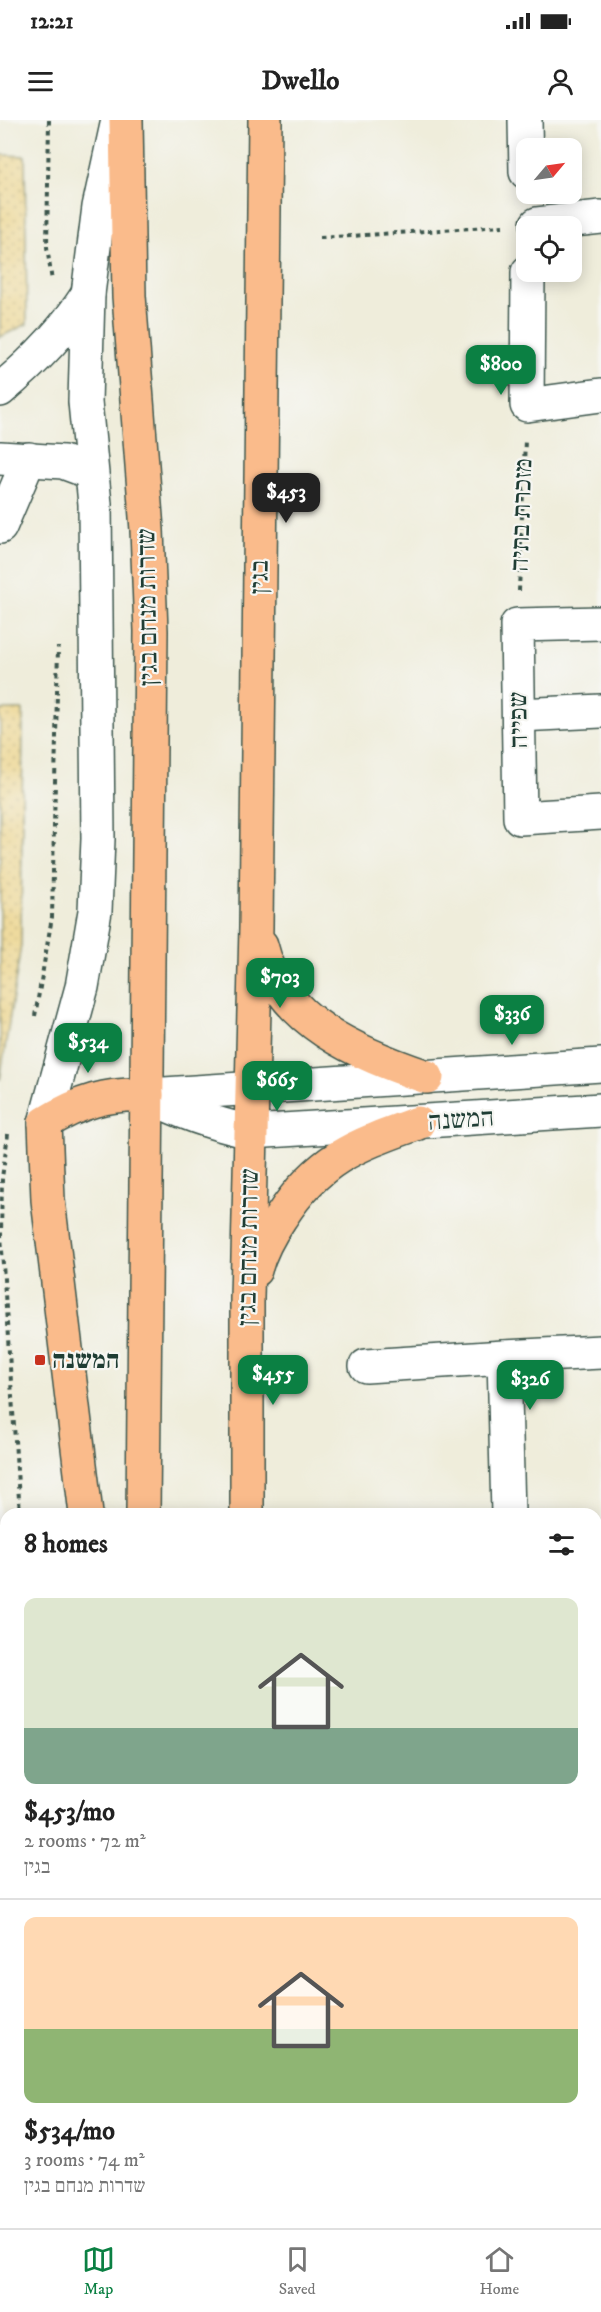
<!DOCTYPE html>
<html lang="en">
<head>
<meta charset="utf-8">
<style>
  :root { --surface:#fff; --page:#f6f6f6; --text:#222; --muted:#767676; --line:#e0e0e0; --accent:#0b8043 }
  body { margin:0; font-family:"IM FELL DW Pica","Frank Ruhl Libre",serif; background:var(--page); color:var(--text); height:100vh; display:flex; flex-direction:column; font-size:22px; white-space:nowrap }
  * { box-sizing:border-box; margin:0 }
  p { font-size:20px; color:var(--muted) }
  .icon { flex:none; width:33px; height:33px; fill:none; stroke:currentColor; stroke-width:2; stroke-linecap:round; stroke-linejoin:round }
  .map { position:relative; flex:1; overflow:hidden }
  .side { position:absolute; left:0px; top:1388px; width:602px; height:722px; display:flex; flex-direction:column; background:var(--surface); border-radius:18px 18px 0 0; box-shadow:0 3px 15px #0003 }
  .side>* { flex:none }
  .needle { width:39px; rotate:61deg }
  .controls { position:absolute; left:516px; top:18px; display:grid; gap:12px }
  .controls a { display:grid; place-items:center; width:66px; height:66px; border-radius:12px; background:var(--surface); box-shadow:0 3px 15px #0003; font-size:30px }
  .price { position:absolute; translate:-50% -51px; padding:0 14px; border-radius:12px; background:var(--accent); color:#fff; font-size:20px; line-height:39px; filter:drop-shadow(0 2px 3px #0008) }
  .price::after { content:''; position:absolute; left:50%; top:36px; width:18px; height:14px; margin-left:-9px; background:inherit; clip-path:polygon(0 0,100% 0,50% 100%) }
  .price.on { background:#222; color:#fff }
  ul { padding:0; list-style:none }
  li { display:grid; align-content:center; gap:12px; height:318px; padding:0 24px }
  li+li { border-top:2px solid var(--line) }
  li span { display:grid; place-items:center; height:186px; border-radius:12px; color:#555 }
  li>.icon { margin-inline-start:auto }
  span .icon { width:108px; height:108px; fill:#fffc; stroke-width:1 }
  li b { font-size:26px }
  h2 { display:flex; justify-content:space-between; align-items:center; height:72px; padding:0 24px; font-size:26px }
  .status { display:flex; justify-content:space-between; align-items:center; height:42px; padding:0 30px; background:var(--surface); direction:ltr }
  .status svg { height:16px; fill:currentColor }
  header { display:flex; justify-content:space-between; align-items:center; height:78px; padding:0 24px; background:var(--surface); font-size:27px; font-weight:700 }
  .dock { display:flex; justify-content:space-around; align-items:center; height:84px; border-top:2px solid var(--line); background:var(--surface); font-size:16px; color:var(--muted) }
  .dock a { display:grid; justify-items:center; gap:3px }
  .dock .on { color:var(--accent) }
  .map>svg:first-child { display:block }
</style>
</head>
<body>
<div class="status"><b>12:21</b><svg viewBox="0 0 49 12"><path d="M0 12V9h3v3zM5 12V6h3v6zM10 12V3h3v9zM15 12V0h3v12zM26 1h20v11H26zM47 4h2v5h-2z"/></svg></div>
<header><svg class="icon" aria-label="menu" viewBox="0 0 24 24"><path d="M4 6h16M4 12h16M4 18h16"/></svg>Dwello<svg class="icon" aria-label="person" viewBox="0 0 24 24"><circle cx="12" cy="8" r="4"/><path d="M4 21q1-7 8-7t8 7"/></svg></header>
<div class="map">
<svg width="601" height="2108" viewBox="0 0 601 2108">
  <defs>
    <pattern id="sand-dots" width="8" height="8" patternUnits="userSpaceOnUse" patternTransform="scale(1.5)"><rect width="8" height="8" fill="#eeda9e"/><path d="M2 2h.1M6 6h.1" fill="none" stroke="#ccbc89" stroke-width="1.8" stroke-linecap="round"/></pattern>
    <pattern id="garden-dots" width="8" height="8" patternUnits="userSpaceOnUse" patternTransform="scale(1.5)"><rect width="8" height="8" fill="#8bd089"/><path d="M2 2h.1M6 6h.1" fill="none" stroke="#71aa71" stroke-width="1.8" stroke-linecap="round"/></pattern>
  </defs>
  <rect width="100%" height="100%" fill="#f6f6f2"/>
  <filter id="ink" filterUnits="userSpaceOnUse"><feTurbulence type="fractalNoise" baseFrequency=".0167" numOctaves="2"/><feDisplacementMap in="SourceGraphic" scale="12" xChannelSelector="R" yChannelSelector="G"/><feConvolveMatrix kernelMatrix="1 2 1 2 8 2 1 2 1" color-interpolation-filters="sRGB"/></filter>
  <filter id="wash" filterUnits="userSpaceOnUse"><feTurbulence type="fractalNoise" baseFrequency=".008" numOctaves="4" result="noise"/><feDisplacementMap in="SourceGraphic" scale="24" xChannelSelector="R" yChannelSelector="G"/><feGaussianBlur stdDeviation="1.35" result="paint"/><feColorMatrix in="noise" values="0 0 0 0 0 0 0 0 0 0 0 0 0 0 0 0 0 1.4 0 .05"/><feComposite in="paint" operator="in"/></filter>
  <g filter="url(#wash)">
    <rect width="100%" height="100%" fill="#efeddb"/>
    <g fill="url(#sand-dots)" stroke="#868c69" stroke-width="1.5">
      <path d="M 0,35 L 25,36 L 27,204 L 0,217 Z"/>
      <path d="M 0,590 L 23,590 L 21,825 L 0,960 Z"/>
    </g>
    <path fill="url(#garden-dots)" stroke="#55865e" stroke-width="1.5" d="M 596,1551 L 601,1551 L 601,2108 L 335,2108 L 335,2103 L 596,2103 L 596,1856 L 600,1855 L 596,1776 Z"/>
  </g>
  <g filter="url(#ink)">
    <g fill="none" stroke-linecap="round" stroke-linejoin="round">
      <g stroke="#3e574d" stroke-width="36">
        <g id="minor">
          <path d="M 525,0 L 526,52"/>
          <path d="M 537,104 L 601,97"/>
          <path d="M 528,152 L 527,285 L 601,275"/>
          <path d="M 0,270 C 34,242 64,211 88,174"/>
          <path d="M 0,338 L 63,342 L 90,352"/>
          <path d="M 0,407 L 29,339"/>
          <path d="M 601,503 L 517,505 L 520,698 L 601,693"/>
          <path d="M 519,595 L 601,591"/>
          <path d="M 147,975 C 181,993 214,1004 251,1012 L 601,990"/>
          <path d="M 149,975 L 601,945"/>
          <path d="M 45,1003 L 82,867 L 95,791 L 98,719 L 95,384 L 85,282 L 88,174 L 99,87 L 118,0"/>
          <path d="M 366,1246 L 504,1237"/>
          <path d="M 508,1394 L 504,1237 L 601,1232"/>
          <path d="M 101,2108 L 102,2103"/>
        </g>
      </g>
      <g stroke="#3e574d" stroke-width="36">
        <g id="major">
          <path d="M 126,0 L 129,176 L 147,410 L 151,511 L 143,1394"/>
          <path d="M 261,825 C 279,902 359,934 427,957"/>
          <path d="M 255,1150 C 260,1131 270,1113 281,1097 C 319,1038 354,1026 418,1003"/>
          <path d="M 86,1394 L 48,1080 L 45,1003 C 79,982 108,973 147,975"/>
          <path d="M 247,1394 L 247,1178 L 256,807 L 265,0"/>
          <path d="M 138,2108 L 138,2103"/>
          <path d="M 245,2108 L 245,2103"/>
        </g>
      </g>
      <g stroke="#3e574d" stroke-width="4" stroke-dasharray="4.5 4.5" stroke-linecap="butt">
        <path d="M 49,0 L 47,127 L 52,161"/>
        <path d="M 320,118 L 503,106"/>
        <path d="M 519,471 L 525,320"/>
        <path d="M 35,896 L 52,797 L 58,527"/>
        <path d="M 8,1014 L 2,1058 L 1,1115 L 20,1394"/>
        <path d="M 596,1644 L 601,1647"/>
        <path d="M 596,1964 L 601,1965"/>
        <path d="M 31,2108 L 31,2103"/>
        <path d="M 496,2108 L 498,2103"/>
      </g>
      <use href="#minor" stroke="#fff" stroke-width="33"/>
      <use href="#major" stroke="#fabb8b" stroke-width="33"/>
    </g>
  </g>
  <rect fill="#c8321e" stroke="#f6f6f2" stroke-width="2" x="34" y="1234" width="12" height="12" rx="3"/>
  <g text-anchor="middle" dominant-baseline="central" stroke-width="4.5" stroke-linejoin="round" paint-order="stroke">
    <g font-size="26" fill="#1f3d34" stroke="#f6f6f2">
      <text transform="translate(522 395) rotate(-88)">מזכרת בתיה</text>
      <text transform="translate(260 457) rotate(-89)">בגין</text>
      <text transform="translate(148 487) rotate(-91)">שדרות מנחם בגין</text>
      <text transform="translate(519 600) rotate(-91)">שפייה</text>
      <text transform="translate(461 1000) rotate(-4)">המשנה</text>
      <text transform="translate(249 1127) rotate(-89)">שדרות מנחם בגין</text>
    </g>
    <g font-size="26" font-weight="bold" fill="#1f3d34" stroke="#f6f6f2" text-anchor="start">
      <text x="52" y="1240">המשנה</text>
    </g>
  </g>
</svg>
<div class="controls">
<a><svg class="needle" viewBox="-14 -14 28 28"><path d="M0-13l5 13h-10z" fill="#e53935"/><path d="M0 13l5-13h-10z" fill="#767676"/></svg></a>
<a><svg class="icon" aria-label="locate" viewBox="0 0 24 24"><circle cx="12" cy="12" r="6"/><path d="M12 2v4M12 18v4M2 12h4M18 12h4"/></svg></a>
</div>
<b class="price" style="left:501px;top:276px">$800</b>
<b class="price on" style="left:286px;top:404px">$453</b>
<b class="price" style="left:280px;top:889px">$703</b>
<b class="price" style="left:512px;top:926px">$336</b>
<b class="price" style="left:88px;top:954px">$534</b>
<b class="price" style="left:277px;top:992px">$665</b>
<b class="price" style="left:273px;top:1286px">$455</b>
<b class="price" style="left:530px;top:1291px">$326</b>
<section class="side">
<h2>8 homes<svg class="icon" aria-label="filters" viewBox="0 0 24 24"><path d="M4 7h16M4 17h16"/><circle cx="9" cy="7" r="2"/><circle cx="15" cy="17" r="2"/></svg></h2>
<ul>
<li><span style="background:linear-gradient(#dfe7d0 70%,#7fa58c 0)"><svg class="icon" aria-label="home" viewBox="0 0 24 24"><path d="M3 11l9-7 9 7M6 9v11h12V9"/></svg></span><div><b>$453/mo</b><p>2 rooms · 72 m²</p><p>בגין</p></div></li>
<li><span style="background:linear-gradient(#ffd9b3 60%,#8fb573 0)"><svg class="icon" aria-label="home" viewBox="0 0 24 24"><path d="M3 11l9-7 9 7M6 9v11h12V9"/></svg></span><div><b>$534/mo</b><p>3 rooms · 74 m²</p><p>שדרות מנחם בגין</p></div></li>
</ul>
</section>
</div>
<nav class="dock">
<a class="on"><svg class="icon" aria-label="map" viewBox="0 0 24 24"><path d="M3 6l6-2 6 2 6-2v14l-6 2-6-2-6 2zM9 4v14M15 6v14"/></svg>Map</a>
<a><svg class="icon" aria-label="saved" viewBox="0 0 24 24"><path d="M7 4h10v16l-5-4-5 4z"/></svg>Saved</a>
<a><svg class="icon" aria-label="home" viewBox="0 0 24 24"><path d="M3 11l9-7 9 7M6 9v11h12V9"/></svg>Home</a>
</nav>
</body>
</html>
